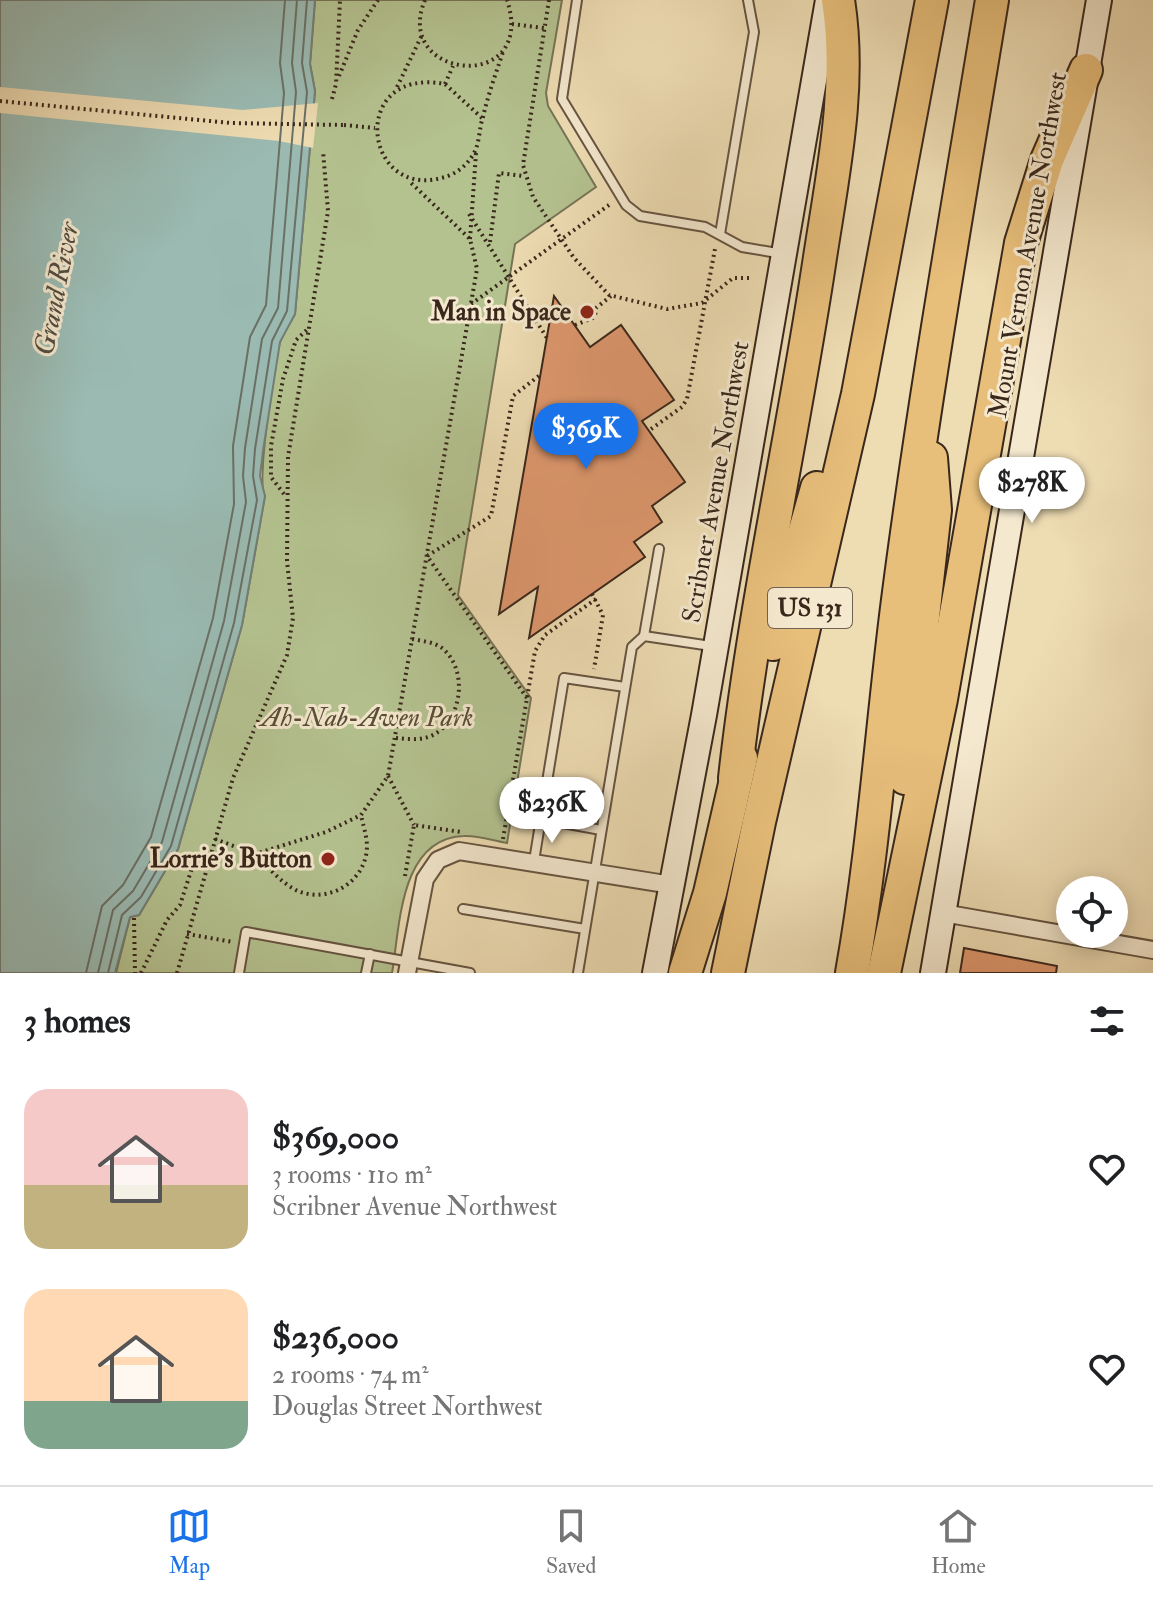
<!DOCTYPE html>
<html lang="en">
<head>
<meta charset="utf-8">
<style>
  :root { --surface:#fff; --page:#f6f6f6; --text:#202124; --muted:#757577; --line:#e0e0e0; --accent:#1a73e8 }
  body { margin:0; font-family:"IM FELL Double Pica",serif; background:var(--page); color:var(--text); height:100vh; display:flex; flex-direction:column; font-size:30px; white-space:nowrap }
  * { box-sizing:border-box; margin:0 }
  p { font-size:26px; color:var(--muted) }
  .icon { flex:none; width:44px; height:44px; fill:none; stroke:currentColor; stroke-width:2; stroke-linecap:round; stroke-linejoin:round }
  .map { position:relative; height:973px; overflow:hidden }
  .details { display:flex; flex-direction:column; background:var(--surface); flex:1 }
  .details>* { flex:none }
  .fabs { position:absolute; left:1056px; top:876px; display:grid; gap:16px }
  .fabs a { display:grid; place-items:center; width:72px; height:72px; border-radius:50%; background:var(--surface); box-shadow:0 4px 20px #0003; font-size:40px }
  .price { position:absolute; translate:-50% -68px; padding:0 18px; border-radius:28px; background:#fff; color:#222; font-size:26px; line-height:52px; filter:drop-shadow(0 2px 4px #0008) }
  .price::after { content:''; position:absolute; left:50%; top:48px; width:24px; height:18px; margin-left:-12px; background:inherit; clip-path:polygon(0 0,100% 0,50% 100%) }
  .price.on { background:var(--accent); color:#fff }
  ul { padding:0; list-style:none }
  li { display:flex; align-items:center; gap:24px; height:200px; padding:0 24px }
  li span { display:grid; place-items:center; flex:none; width:224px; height:160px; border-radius:24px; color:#555 }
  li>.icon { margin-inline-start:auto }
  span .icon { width:96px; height:96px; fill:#fffc; stroke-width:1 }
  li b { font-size:34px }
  h2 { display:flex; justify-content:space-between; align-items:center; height:96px; padding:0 24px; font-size:34px }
  .tab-bar { display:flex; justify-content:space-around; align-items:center; height:112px; border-top:2px solid var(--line); background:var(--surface); font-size:22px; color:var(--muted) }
  .tab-bar a { display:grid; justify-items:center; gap:4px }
  .tab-bar .on { color:var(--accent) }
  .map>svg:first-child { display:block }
</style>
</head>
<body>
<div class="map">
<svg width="1153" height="973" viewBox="0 0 1153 973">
  <rect width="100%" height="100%" fill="#eedcb3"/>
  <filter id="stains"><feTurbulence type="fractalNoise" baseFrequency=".0025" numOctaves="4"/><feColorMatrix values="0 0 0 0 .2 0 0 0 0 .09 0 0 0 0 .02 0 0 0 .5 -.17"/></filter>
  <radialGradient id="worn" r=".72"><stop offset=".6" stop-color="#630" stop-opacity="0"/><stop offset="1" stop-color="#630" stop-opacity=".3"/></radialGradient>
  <path fill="#b4c290" stroke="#767456" stroke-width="2" d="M 315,0 L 562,0 L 546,93 L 548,106 L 596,187 L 515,244 L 458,595 L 531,698 L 507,843 C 494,841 477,835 464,836 C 399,838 400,928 392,973 L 116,973 L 130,917 L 139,915 L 178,849 L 242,625 L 265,496 C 256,484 274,369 279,346 C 281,336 290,324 295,314 L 315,91 L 310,64 Z"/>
  <path fill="#9abab2" stroke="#737f76" stroke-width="2" d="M 0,0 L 315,0 L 310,64 L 315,91 L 295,314 L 280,342 L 263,451 L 260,476 L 265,496 L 242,625 L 178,849 L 139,915 L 130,917 L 115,973 L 0,973 Z"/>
  <path fill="#eedcb3" d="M 0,87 L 243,110 L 318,103 L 313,148 L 279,141 L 0,113 Z"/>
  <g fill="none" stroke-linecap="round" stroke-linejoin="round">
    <g stroke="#6a7066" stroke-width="2">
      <path d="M 86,973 L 102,906 L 123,885 L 151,837 L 213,618 L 234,504 L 233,446 L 250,337 L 266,305 L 284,93 L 280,63 L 285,0"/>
      <path d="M 98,973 L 113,910 L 133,891 L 162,842 L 224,621 L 246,502 L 243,476 L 245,448 L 262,339 L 278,308 L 296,92 L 292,63 L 297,0"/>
      <path d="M 108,973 L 122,915 L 141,897 L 171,846 L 234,623 L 257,500 L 253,476 L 255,449 L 272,341 L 287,311 L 307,92 L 302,63 L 307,0"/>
    </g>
  </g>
  <g fill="#df986e" stroke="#39271b" stroke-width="2">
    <path d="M 554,296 L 590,347 L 621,325 L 674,400 L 642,421 L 685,482 L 652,506 L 662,522 L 634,542 L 645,557 L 529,638 L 538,587 L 499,614 Z"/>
    <path d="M 964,948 L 1057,966 L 1056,973 L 960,973 Z"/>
  </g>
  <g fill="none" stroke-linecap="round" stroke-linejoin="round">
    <g stroke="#665441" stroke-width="12">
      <g id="lane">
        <path d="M 577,0 L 562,99 L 626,205 L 640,216 L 705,227 L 742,247 L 783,254"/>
        <path d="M 720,234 L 754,32 L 748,0"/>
        <path d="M 644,636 L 659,549"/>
        <path d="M 541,819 L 601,830"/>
        <path d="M 534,861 L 564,678 L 625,687"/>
        <path d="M 463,909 L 585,929"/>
        <path d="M 239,973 L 246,932 L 470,973"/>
        <path d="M 366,973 L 370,954"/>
        <path d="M 578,973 L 632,647 L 644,636 L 711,646"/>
      </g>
    </g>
    <g stroke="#665441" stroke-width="20">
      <g id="street">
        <path d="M 943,913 L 1153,950"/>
        <path d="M 407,973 L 425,879 L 438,860 L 459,851 L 672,885"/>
      </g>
    </g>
    <g stroke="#39271b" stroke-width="28">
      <g id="secondary">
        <path d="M 655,973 L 704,715 L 828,0"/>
        <path d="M 933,973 L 1099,0"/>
      </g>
    </g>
    <g stroke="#39271b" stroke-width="36">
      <g id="highway">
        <path d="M 773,644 L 817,488"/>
        <path d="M 735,778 C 754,606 793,436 819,264 C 832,177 852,88 838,0"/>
        <path d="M 905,778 L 935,510 L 931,458"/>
        <path d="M 685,973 L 710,893 L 741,758"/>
        <path d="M 728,973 L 759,822 L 858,394 L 932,0"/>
        <path d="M 852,973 C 874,849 882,724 898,600 C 924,399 959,200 992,0"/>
        <path d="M 884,973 L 941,699 L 1021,243 L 1047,160 L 1086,70"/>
      </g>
    </g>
    <g stroke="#39271b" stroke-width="4" stroke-dasharray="2 4" stroke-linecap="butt">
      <path d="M 425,0 C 391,80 538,95 507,0"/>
      <path d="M 549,0 L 523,165 L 533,197 L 574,258 L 609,295 L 667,309 L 702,303 L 733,278 L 750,278"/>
      <path d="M 512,24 L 544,28"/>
      <path d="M 339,76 L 358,30 L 378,0"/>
      <path d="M 445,84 L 453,66"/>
      <path d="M 397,87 L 422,35"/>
      <path d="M 332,99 L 336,84 L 340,0"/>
      <path d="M 482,118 L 445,84 C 348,66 363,199 441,178 C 455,175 467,166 474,153 C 480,142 479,128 483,117 C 488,95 496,73 503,52"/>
      <path d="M 344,125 L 375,128"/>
      <path d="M 469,214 L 547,338"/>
      <path d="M 470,239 L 476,153"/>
      <path d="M 490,242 L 499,173 L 524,176"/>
      <path d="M 471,304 L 609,205"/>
      <path d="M 575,325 L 595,317 L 596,308 L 611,296"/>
      <path d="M 651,429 L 682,407 L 687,399 L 715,249"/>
      <path d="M 284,494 L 271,477 L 271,446 L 283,379 L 296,340 L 309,328"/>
      <path d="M 592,594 L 603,615 L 594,669"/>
      <path d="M 527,698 L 427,556 L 491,516 L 513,396 L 540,375"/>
      <path d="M 396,738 C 408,739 421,741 433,735 C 462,720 469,670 442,648 C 434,642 422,641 412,639"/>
      <path d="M 388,776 L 414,825"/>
      <path d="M 215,839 L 255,854 L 326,832 L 361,815 L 388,776 L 477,269 L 470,239 L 409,181"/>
      <path d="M 503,839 L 535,651 L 545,635 L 596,599"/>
      <path d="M 255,854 C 267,866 282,884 298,891 C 330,904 366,881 367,847 C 367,836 363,825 361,815"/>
      <path d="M 405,876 L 414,825 L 461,832"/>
      <path d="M 134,918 L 135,973"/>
      <path d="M 187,934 L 233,942"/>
      <path d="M 141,973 L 167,920 L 180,905 L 192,868 L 205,867"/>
      <path d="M 177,973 L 233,778 L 287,655 L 293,618 L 287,561 L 288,457 L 328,211 L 323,151"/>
    </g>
    <use href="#lane" stroke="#f4e8ce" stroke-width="8"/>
    <use href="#street" stroke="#f4e8ce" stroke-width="16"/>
    <use href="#secondary" stroke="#f4e8ce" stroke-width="24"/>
    <use href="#highway" stroke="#e7be7a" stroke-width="32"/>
    <path stroke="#39271b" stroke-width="4" stroke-dasharray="2 4" stroke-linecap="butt" d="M 0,101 L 231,123 L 344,125"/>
  </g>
  <g fill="#8f2418" stroke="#f4e8ce" stroke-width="3">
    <circle cx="587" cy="312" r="8"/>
    <circle cx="328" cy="859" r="8"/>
  </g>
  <g text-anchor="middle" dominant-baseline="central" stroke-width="6" stroke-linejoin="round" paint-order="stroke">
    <rect fill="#f4e8ce" stroke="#716151" stroke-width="2" x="768" y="588" width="84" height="40" rx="6"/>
    <g font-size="24" font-weight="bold" fill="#39271b">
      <text x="810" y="608">US 131</text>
    </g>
    <g font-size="26" fill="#39271b" stroke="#f4e8ce">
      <text transform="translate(1028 245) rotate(-80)">Mount Vernon Avenue Northwest</text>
      <text transform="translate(716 482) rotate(-80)">Scribner Avenue Northwest</text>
    </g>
    <g font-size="26" font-weight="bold" fill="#39271b" stroke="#f4e8ce" text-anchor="end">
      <text x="571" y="312">Man in Space</text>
      <text x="312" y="859">Lorrie's Button</text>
    </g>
    <g font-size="26" font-style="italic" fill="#584e38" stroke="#f4e8ce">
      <text x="367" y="718">Ah-Nab-Awen Park</text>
    </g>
    <g font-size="28" font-style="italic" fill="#514c41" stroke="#f4e8ce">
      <text transform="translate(57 289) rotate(-79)">Grand River</text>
    </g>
  </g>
  <rect width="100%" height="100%" filter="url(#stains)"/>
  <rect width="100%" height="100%" fill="url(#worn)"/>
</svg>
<div class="fabs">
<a><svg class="icon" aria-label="locate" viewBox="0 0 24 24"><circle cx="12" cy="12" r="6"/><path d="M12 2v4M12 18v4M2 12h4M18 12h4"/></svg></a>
</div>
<b class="price on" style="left:586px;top:471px">$369K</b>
<b class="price" style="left:1032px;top:525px">$278K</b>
<b class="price" style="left:552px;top:845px">$236K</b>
</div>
<section class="details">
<h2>3 homes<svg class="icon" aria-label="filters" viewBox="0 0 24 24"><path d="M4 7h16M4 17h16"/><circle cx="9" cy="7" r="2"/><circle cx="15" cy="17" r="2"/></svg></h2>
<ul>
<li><span style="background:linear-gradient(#f6c9c9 60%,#c2b280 0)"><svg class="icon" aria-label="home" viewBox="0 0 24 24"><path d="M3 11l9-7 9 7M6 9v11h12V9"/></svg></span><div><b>$369,000</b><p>3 rooms · 110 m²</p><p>Scribner Avenue Northwest</p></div><svg class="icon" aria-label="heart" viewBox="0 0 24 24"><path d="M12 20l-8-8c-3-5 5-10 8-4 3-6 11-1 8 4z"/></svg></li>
<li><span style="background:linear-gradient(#ffd9b3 70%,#7fa58c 0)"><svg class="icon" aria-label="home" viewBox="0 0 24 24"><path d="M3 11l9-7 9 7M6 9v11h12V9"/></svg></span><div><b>$236,000</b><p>2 rooms · 74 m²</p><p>Douglas Street Northwest</p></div><svg class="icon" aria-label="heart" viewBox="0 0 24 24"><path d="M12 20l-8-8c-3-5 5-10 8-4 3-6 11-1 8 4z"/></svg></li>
</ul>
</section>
<nav class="tab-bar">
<a class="on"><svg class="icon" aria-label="map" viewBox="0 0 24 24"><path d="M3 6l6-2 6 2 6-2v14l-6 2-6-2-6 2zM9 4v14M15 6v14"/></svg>Map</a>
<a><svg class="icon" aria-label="saved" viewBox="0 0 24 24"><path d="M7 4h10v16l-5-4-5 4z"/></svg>Saved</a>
<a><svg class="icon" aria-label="home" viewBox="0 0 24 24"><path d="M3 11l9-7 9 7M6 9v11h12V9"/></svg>Home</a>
</nav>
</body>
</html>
